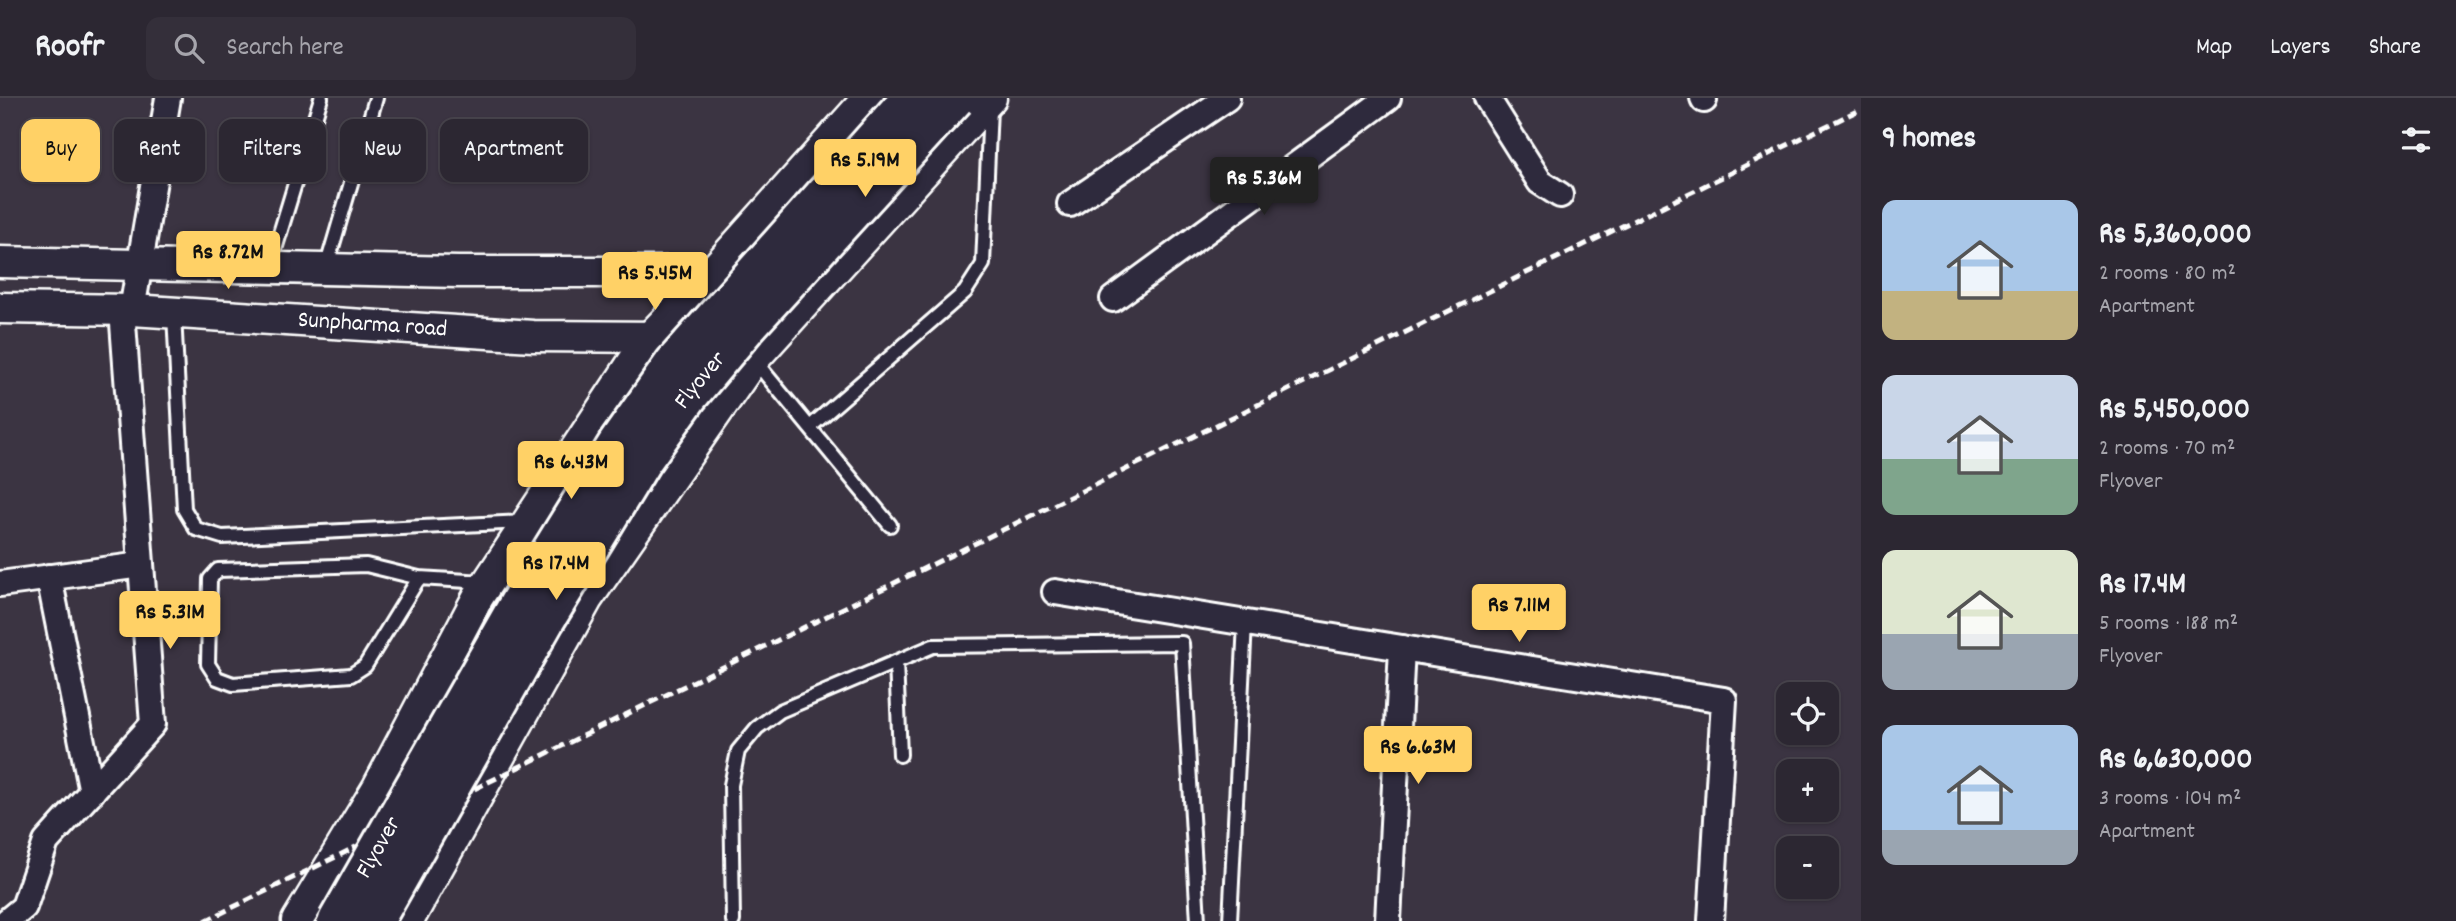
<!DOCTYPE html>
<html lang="en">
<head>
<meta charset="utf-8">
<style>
  :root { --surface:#2c2732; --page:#342f3a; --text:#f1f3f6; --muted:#a6a5ac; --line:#48444d; --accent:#ffd166 }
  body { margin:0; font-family:Dekko,sans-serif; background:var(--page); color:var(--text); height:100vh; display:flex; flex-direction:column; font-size:26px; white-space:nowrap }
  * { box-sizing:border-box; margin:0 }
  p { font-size:23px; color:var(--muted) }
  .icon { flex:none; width:38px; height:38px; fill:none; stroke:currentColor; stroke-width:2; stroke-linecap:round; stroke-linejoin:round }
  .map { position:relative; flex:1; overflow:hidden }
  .side { display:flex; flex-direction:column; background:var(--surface); width:595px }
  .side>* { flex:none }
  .guide { position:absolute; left:21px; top:21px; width:665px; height:63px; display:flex; gap:14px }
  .buttons { position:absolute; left:1776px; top:584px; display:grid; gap:14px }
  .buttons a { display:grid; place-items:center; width:63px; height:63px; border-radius:14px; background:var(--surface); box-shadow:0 2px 5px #0004,0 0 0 2px var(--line); font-size:35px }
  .price { position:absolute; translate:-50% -60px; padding:0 16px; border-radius:7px; background:var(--accent); color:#111; font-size:23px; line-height:46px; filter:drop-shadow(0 2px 4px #0008) }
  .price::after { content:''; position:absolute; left:50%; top:42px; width:21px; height:16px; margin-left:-10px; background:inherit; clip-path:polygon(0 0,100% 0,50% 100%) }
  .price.active { background:#222; color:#fff }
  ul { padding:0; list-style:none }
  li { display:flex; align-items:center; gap:21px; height:175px; padding:0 21px }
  li span { display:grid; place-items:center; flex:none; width:196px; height:140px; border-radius:14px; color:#555 }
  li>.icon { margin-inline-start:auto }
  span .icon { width:84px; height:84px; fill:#fffc; stroke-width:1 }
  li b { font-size:30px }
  h2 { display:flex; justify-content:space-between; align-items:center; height:84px; padding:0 21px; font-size:30px }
  .chip { padding:0 24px; border-radius:14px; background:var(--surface); box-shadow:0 2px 5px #0004,0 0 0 2px var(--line); font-size:24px; line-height:63px }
  .chip.active { background:var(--accent); color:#111 }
  header { display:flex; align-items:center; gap:42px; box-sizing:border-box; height:98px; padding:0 35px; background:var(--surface); border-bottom:2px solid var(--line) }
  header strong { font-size:33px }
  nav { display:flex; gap:38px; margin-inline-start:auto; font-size:24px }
  .search { width:490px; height:63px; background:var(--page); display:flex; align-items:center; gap:18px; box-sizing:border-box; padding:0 24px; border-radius:14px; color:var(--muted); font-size:26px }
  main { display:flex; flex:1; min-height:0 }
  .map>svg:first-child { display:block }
</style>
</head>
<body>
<header>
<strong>Roofr</strong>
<div class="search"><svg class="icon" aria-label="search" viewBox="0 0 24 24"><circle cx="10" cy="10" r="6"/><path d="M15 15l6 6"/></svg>Search here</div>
<nav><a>Map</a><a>Layers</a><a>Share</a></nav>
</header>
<main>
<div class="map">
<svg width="1861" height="823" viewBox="0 0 1861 823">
  <rect width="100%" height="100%" fill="#3b3442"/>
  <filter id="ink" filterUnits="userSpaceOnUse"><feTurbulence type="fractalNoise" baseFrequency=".0143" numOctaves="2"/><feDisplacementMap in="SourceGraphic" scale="14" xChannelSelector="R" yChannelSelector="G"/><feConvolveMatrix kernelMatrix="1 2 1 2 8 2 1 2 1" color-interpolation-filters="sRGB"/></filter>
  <g filter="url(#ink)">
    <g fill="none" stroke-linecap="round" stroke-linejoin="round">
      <g stroke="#fff" stroke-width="18">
        <g id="service">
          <path d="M 270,168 L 321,0"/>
          <path d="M 326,170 L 376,0"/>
          <path d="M 174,216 L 184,411 L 196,431 L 222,439 L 525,424"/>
          <path d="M 754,262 L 890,427"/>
          <path d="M 810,329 L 965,194 L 983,166 L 990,10"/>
          <path d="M 419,480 L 365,568 L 351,577 L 233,586 L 217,580 L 208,566 L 210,481 L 218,472 L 366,467 L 419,480 L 484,484"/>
          <path d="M 896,564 L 900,657"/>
          <path d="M 733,823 L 731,687 L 738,653 L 757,630 L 780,613 L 933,548 L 1182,545 L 1198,823"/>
          <path d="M 1230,823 L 1245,525"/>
        </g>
      </g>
      <g stroke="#fff" stroke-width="30">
        <g id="minor">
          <path d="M 1487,0 L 1540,84 L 1560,97"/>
          <path d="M 1703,0 L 1704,2"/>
          <path d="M 1070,106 L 1227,0"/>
          <path d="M 1113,201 L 1388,0"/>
          <path d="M 132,212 L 168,0"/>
          <path d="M 49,479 L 92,694"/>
          <path d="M 0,486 L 141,467"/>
          <path d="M 1055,494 L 1724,602 L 1711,823"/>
          <path d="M 7,823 L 24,809 L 46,744 L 153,626 L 122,212"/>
          <path d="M 1388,823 L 1402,550"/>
        </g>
      </g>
      <g stroke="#fff" stroke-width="35">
        <g id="tertiary">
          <path d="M 0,164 L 458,174 L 712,174"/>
          <path id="s1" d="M 0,210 L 132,212 L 533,238 L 665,239"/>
          <path d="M 297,823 L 378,689 L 478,499 L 649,240 L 712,174 L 868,0"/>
          <path d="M 408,823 L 587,501 L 754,261 L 991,0"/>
        </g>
      </g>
      <use href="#service" stroke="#2f2a3d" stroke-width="12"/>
      <use href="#minor" stroke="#2f2a3d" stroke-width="24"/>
      <use href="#tertiary" stroke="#2f2a3d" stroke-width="30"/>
      <path stroke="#fff" stroke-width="5" stroke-dasharray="10 5" stroke-linecap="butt" d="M 205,823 L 1861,11"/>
      <g stroke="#fff" stroke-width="44" stroke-linecap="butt">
        <g id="primary-bridge">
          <path id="s2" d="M 338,823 L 520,504 L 617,347 L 674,266 L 911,0"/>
          <path id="s3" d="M 374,823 L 545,522 L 641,364 L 689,297 L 746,229 L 955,0"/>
        </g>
      </g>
      <use href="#primary-bridge" stroke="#2f2a3d" stroke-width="38"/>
    </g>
  </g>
  <g text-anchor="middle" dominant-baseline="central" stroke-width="5" stroke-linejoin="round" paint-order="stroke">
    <g font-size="24" fill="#fff" stroke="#2f2a3d">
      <text stroke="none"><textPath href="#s1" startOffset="373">Sunpharma road</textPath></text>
      <text stroke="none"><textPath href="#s3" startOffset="632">Flyover</textPath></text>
      <text stroke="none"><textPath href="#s2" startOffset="84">Flyover</textPath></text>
    </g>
  </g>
</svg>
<div class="buttons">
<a><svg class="icon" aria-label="locate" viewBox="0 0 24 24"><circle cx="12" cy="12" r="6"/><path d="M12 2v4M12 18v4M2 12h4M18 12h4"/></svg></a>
<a>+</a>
<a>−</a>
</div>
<b class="price" style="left:865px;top:101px">Rs 5.19M</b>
<b class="price active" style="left:1264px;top:119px">Rs 5.36M</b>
<b class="price" style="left:228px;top:193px">Rs 8.72M</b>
<b class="price" style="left:655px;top:214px">Rs 5.45M</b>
<b class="price" style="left:571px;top:403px">Rs 6.43M</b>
<b class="price" style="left:556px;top:504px">Rs 17.4M</b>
<b class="price" style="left:1519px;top:546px">Rs 7.11M</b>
<b class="price" style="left:170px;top:553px">Rs 5.31M</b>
<b class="price" style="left:1418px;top:688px">Rs 6.63M</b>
<div class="guide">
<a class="chip active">Buy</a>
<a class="chip">Rent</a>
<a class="chip">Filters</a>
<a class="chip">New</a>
<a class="chip">Apartment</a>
</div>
</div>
<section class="side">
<h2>9 homes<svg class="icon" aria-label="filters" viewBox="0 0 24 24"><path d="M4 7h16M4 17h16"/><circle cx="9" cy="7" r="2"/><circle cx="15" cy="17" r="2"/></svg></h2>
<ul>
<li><span style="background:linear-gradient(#a9c7e8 65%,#c2b280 0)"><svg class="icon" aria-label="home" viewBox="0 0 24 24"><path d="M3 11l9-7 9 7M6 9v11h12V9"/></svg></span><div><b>Rs 5,360,000</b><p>2 rooms · 80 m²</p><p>Apartment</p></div></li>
<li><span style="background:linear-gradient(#c9d6e8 60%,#7fa58c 0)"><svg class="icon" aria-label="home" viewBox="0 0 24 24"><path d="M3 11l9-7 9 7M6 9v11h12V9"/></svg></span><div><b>Rs 5,450,000</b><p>2 rooms · 70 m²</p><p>Flyover</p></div></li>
<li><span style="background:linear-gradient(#dfe7d0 60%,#9aa5b1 0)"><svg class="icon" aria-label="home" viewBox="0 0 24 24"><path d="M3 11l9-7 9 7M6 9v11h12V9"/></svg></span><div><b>Rs 17.4M</b><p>5 rooms · 188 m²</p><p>Flyover</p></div></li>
<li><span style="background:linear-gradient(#a9c7e8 75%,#9aa5b1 0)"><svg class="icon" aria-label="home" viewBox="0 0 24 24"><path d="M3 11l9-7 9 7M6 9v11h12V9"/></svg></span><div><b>Rs 6,630,000</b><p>3 rooms · 104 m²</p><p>Apartment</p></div></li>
</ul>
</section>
</main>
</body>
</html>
